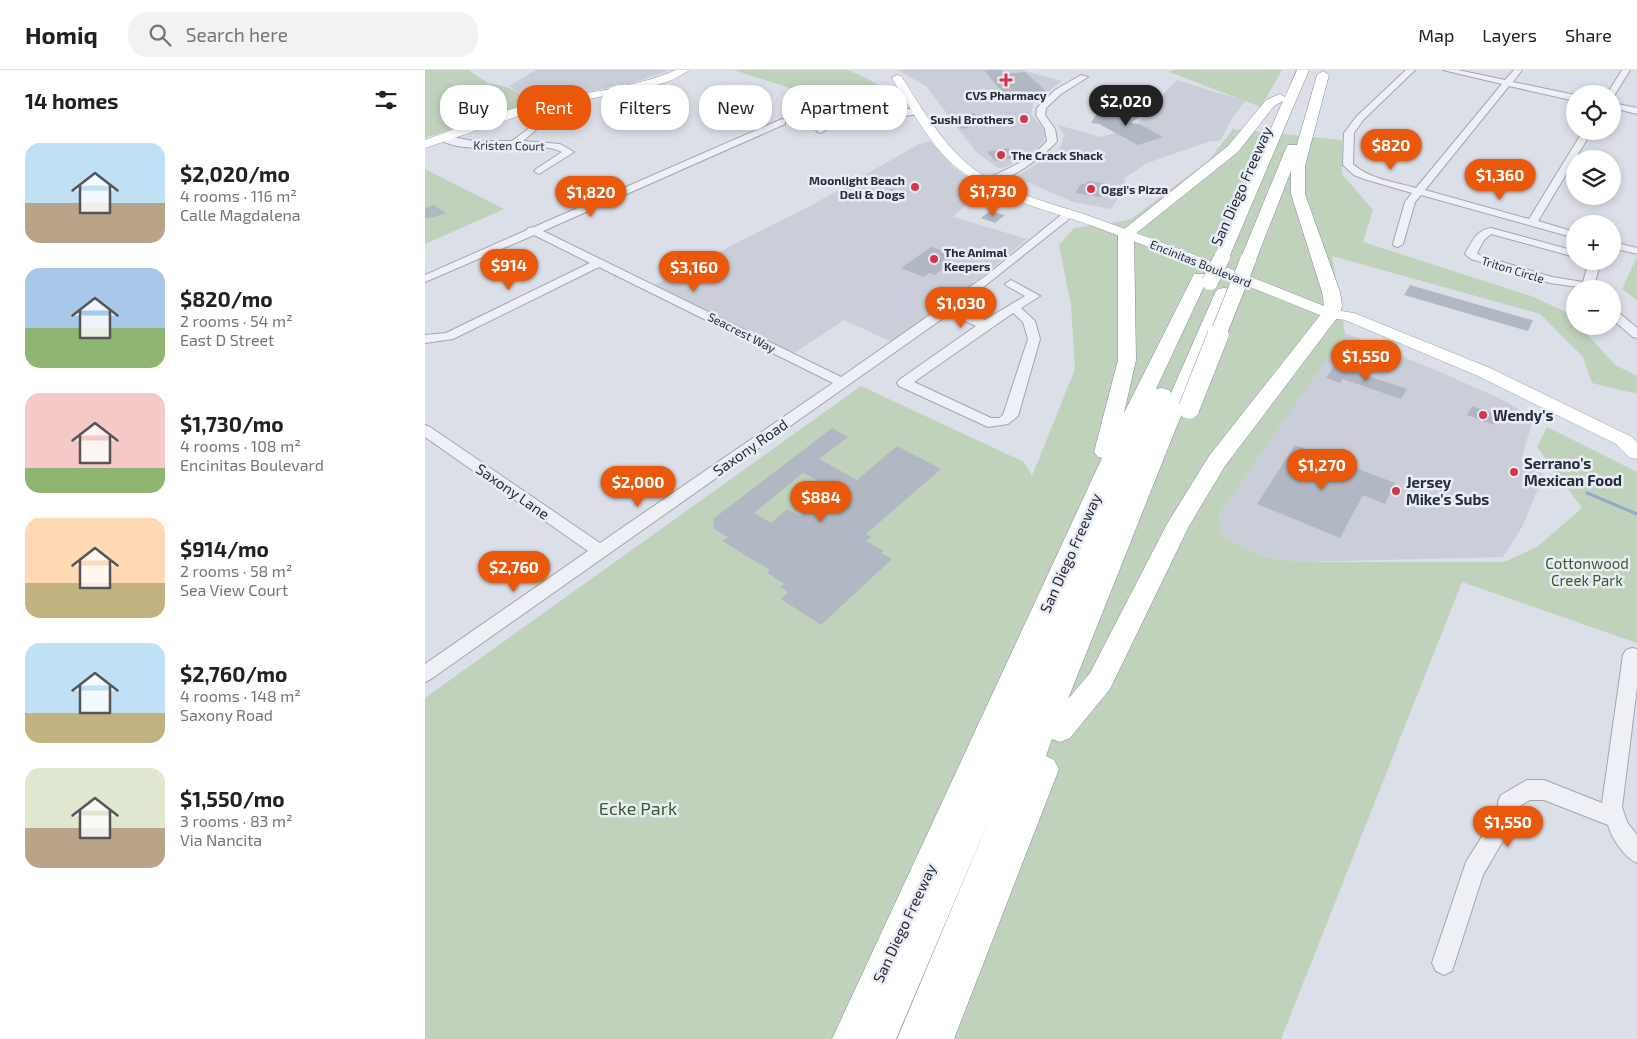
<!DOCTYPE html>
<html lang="en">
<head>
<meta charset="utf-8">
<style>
  :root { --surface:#fff; --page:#f2f2f2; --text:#202124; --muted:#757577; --line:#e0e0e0; --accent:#ea580c }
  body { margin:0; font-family:"Exo 2",sans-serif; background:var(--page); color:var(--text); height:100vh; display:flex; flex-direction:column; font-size:19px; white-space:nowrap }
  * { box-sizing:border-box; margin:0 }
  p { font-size:16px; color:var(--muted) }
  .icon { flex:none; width:28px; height:28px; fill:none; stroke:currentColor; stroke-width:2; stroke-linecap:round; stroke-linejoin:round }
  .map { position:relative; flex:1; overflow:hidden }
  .panel { display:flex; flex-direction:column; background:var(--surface); width:425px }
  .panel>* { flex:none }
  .banner { position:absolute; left:15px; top:15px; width:475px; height:45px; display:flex; gap:10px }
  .buttons { position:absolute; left:1141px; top:15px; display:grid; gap:10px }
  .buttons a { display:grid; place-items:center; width:55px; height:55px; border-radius:50%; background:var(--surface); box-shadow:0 2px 8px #0003; font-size:25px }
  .price { position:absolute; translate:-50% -42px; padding:0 11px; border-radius:18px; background:var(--accent); color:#fff; font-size:16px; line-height:32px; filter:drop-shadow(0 1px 2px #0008) }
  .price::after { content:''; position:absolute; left:50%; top:30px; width:15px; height:11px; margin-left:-8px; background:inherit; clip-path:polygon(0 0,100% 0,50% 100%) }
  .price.selected { background:#222; color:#fff }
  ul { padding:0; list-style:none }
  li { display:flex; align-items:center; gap:15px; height:125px; padding:0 25px }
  li span { display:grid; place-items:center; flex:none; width:140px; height:100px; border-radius:15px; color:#555 }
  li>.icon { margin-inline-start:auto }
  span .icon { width:60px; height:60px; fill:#fffc; stroke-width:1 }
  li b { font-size:21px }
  h2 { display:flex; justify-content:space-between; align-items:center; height:60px; padding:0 25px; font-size:21px }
  .pill { padding:0 18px; border-radius:20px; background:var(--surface); box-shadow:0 2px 8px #0003; font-size:18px; line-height:45px }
  .pill.selected { background:var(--accent); color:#fff }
  header { display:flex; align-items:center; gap:30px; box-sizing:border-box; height:70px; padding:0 25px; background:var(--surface); border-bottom:1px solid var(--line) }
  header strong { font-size:24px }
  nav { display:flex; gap:28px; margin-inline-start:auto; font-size:18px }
  .search { width:350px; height:45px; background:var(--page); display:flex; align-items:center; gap:12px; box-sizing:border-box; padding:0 18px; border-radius:20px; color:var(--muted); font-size:19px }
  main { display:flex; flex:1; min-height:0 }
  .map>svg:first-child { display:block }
</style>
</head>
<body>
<header>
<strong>Homiq</strong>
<div class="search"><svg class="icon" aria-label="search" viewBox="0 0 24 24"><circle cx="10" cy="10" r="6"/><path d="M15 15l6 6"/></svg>Search here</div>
<nav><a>Map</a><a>Layers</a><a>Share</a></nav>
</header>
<main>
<section class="panel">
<h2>14 homes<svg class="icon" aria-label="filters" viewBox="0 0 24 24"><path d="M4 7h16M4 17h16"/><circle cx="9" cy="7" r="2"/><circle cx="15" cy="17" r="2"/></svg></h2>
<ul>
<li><span style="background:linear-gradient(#bfe0f5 60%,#b9a48a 0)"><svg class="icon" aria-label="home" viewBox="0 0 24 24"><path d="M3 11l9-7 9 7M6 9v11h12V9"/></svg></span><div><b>$2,020/mo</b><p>4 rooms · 116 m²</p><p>Calle Magdalena</p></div></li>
<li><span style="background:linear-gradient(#a9c7e8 60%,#8fb573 0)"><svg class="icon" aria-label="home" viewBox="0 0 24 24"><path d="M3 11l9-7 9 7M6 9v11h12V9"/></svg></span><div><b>$820/mo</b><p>2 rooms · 54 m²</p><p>East D Street</p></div></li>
<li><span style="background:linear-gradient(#f6c9c9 75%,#8fb573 0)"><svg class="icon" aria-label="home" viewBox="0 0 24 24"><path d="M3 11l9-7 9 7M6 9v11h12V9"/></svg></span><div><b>$1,730/mo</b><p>4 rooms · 108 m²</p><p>Encinitas Boulevard</p></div></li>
<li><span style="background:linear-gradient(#ffd9b3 65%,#c2b280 0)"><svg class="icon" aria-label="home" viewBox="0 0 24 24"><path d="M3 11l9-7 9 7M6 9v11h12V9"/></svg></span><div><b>$914/mo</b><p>2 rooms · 58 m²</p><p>Sea View Court</p></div></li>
<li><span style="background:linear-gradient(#bfe0f5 70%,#c2b280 0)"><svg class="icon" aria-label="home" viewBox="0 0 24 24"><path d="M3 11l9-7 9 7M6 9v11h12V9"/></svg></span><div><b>$2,760/mo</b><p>4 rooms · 148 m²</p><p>Saxony Road</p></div></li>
<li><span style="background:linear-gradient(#dfe7d0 60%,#b9a48a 0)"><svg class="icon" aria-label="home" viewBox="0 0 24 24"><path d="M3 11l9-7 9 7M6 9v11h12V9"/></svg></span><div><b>$1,550/mo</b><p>3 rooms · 83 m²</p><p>Via Nancita</p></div></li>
</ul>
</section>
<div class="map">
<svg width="1212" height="969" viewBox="0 0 1212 969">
  <rect width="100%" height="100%" fill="#dbdfe7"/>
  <g fill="#c9ced9">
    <path d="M 111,0 L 246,0 L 207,13 L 108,33 L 84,16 Z"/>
    <path d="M 472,0 L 596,0 L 637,11 L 608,33 L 606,44 L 620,61 L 619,71 L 610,80 L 581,97 L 573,98 L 551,82 L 501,16 Z"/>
    <path d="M 752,10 L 820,31 L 806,50 L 795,71 L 786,71 L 722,93 L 698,109 L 702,115 L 686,139 L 648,132 L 591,107 L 632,81 L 636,76 L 639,64 L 632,55 L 676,67 L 711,57 L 721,42 Z"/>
    <path d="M 506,71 L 529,98 L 558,117 L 528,147 L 602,169 L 553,210 L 548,211 L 548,214 L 467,272 L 419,250 L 369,283 L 227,216 L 387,135 L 494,74 Z"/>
    <path d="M 920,263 L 1015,302 L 1076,329 L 1104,345 L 1107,352 L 1096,391 L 1119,405 L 1097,457 L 1078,487 L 875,492 L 840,487 L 796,465 L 794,444 Z"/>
  </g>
  <g fill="#c0d1bc">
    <path d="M 0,0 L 43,0 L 63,13 L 85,18 L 108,33 L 0,68 Z"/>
    <path d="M 309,0 L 423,0 L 443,9 L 468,24 L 445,46 L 407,59 L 372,49 L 400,34 L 374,21 Z"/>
    <path d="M 748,0 L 857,0 L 836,37 L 744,2 Z"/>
    <path d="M 808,59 L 917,70 L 917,104 L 948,140 L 938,172 L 1106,226 L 1145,244 L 1150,250 L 1150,256 L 1155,256 L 1190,295 L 1212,306 L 1212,324 L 1167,313 L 1158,287 L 1115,244 L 907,186 L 920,263 L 794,444 L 796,465 L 840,487 L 875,492 L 1079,492 L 1112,477 L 1157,438 L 1112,377 L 1122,357 L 1212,402 L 1212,573 L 1037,512 L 856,969 L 0,969 L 0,628 L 436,316 L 599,392 L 607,406 L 650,299 L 646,235 L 634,175 L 649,158 L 705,150 L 785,89 Z"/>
    <path d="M 0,99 L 79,139 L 0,174 Z"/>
    <path d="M 1212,187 L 1212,230 L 1197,219 Z"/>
  </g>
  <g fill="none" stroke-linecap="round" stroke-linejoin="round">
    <path stroke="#93abc9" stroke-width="3" d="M 1162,423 L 1212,444"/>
  </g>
  <g fill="#b2b8c3" fill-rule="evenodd">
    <path d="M 559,0 L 578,0 L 581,4 L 600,2 L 621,21 L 581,27 Z"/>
    <path d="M 691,41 L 719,44 L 708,51 L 707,53 L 714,54 L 738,67 L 713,75 L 674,54 L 666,53 L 672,43 L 682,44 Z"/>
    <path d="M 549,43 L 560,55 L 536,59 L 526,46 Z"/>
    <path d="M 583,78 L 591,88 L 570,91 L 562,82 Z"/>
    <path d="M 663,111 L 683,114 L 676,127 L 650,123 L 656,114 L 661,114 Z"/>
    <path d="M 466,119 L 471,121 L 483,125 L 471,132 L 454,126 Z"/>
    <path d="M 9,135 L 21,143 L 10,147 L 0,148 L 0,138 Z"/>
    <path d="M 565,141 L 580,145 L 570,153 L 556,148 Z"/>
    <path d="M 506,177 L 534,186 L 525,192 L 531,194 L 521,202 L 516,200 L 510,205 L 504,203 L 499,207 L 476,198 Z"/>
    <path d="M 985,215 L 1103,249 L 1108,250 L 1103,261 L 979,225 Z"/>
    <path d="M 909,296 L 934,303 L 982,319 L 976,329 L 918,309 L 915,313 L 901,308 Z"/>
    <path d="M 1047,336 L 1073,345 L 1069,355 L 1042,345 Z"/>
    <path d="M 407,358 L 423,367 L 394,389 L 432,410 L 472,376 L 516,399 L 441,464 L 446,467 L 441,471 L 459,481 L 456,483 L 467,489 L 396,555 L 356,529 L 363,522 L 355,517 L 359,514 L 342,503 L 345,500 L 297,471 L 303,467 L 289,459 L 288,449 ZM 378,403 L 408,418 L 375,446 L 362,439 L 346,453 L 329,443 Z"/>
    <path d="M 870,375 L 970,413 L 960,434 L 938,425 L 915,468 L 832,434 Z"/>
  </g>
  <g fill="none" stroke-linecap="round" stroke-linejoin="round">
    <g stroke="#a0a6b1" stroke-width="2">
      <g id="minor">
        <path d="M 981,0 L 990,0 L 938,50 L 929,63 L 928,94 C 944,109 970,112 991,118 L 1077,14 L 1018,0 L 1033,0 L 1080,10 L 1089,0 L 1097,0 L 1088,12 L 1150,25 L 1150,31 L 1084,16 L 1000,120 L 1104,149 L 1158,61 L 1167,61 L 1113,151 L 1150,162 L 1150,168 L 996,125 L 990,132 L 978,174 L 973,177 L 969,176 L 968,174 L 980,132 L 987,123 L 939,109 L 929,105 L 918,95 L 919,63 L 932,46 Z"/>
        <path d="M 1197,0 L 1205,0 L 1189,26 L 1188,24 L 1182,24 Z"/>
        <path d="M 656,5 L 663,7 L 636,24 L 621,38 L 620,45 L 630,59 L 632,71 C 622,84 576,118 559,114 L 559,110 C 582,99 606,90 622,71 L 620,59 L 611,45 L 612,38 L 630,20 Z"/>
        <path d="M 189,18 L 195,18 L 201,28 L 251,47 L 250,49 L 244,49 L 195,32 L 189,25 Z"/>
        <path d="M 1188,33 L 1212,38 L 1212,44 L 1188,38 Z"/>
        <path d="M 423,38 L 463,41 L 494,38 L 498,41 C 494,45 486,45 480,46 C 452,49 416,34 391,50 L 401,60 L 396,63 L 393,62 L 382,50 C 393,39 408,37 423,38 Z"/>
        <path d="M 357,49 L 360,50 L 360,54 L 118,161 L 416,307 L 562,205 L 641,141 L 649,141 L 650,143 L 649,145 L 532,238 L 560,250 L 600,226 L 582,216 L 580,214 L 586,210 L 615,226 L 596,238 L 610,251 L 615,269 L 593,346 L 583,354 L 563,357 L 474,316 L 472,313 L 474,310 L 551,256 L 524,244 L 6,609 L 0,612 L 0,594 L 163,481 L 0,367 L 0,355 L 5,357 L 175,473 L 408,313 L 174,197 L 28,269 L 0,273 L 0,265 L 21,263 L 165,193 L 109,165 L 0,212 L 0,205 L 102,160 L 103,158 L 109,157 ZM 588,243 L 598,252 L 603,269 L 578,345 L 574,348 L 566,348 L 489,312 Z"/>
        <path d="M 107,56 L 112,59 L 98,71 L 135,74 L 149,82 L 114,104 L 109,101 L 111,99 L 137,82 C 108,67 38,89 13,68 L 18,65 L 48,71 L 87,71 Z"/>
        <path d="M 1066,158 L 1150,181 L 1150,187 L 1066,164 L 1059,170 L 1052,183 L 1054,185 L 1127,207 L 1158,212 L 1164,191 L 1176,191 L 1168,219 L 1125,213 L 1046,189 L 1040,184 C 1047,172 1051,160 1066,158 Z"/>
        <path d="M 1188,172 L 1212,178 L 1212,184 L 1188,178 Z"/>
        <path d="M 1188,240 L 1192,241 L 1212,258 L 1212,268 L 1208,267 L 1188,250 Z"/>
        <path d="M 1207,578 L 1212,579 L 1212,617 L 1197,737 L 1202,752 L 1212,765 L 1212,793 C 1199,787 1187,769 1183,755 L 1119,730 L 1105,730 L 1093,737 L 1090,750 L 1058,805 L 1027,901 L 1019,905 L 1011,901 L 1007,893 L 1041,792 L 1073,741 L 1073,732 L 1076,725 L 1102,710 L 1119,710 L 1177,733 L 1198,585 L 1201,580 Z"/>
      </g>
    </g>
    <g stroke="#9aa3b3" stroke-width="1">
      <g id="major">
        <path d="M 251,0 L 265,0 L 247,10 L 229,16 L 114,39 L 0,78 L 0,70 C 37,57 74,41 113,32 C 159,22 207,19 251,0 Z"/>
        <path d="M 472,5 L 476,6 C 496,37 516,72 545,96 C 582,126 635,134 678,151 C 756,179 832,209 909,240 L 929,243 L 1065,298 L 1205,366 L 1212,372 L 1212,389 L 1205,388 L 1191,374 L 1053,306 L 920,250 L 900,247 C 823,216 746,185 668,156 C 625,140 577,131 539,103 C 509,83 491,46 472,17 L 467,8 Z"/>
      </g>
    </g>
    <g stroke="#828b9e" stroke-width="1">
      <path id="highway" d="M 872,0 L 884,0 L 803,190 L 791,190 L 789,187 L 858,31 L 849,36 L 813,82 L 709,165 L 711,290 L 699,343 L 769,204 L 781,204 L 783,208 L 731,319 L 737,318 L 744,320 L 746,323 L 790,223 L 793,219 L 799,218 L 805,219 L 808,223 L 751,358 L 643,629 L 665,603 L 742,454 L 784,386 L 897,243 L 899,235 L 897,222 L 866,124 L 866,101 L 831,190 L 829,193 L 817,193 L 815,190 L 861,78 L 863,75 L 872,75 L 892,5 L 898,1 L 904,5 L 880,96 L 880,124 L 915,222 L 917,235 L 915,244 L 800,396 L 764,456 L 685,619 L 645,668 L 635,672 L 627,669 L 621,686 L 629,690 L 634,699 L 529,969 L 472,969 L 567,743 L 471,969 L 407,969 L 677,388 L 673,387 L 669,382 L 693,290 L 693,164 L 803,76 L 841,30 L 855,24 L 860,27 Z"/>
    </g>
    <use href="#minor" fill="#eef0f5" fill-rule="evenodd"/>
    <use href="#major" fill="#fff" fill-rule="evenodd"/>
    <use href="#highway" fill="#fff" fill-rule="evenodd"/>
    <g stroke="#828b9e" stroke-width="17" stroke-linecap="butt">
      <g id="highway-bridge-far1">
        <path d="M 785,212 L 797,187"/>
        <path d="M 792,267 L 823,190"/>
      </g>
    </g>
    <g stroke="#828b9e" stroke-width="22" stroke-linecap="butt">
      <path id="highway-bridge" d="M 764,338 L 793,265"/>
    </g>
    <use href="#highway-bridge-far1" stroke="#fff" stroke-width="16"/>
    <use href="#highway-bridge" stroke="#fff" stroke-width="21"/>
  </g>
  <g fill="#d53647" stroke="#eaeef4" stroke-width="2">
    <path d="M578.5 2.5h5v5h5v5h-5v5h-5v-5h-5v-5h5z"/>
    <circle cx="599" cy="49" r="5"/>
    <circle cx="576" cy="85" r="5"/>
    <circle cx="490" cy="117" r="5"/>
    <circle cx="666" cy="119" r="5"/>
    <circle cx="509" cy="189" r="5"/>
    <circle cx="1058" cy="345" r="5"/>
    <circle cx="1089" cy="402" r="5"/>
    <circle cx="971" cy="421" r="5"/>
  </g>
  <g text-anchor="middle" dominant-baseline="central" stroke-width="5" stroke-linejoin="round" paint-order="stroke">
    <g font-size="12" font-weight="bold" fill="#242c3d" stroke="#eaeef4" text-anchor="start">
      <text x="581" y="25" text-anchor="middle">CVS Pharmacy</text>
      <text x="589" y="49" text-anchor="end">Sushi Brothers</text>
      <text x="586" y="85">The Crack Shack</text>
      <text x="480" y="110" text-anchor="end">Moonlight Beach<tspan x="480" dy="14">Deli &amp; Dogs</tspan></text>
      <text x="676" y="119">Oggi's Pizza</text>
      <text x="519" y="182">The Animal<tspan x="519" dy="14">Keepers</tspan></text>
    </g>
    <g font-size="12" fill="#242c3d" stroke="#eaeef4">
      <text transform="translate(84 75) rotate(1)">Kristen Court</text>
      <text transform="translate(776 193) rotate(22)">Encinitas Boulevard</text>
      <text transform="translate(1088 199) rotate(17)">Triton Circle</text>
      <text transform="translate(317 262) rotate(27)">Seacrest Way</text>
    </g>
    <g font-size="15" fill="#242c3d" stroke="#eaeef4">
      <text transform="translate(816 116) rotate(-66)">San Diego Freeway</text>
      <text transform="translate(325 377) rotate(-35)">Saxony Road</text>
      <text transform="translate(88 421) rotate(35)">Saxony Lane</text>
      <text transform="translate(645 483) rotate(-66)">San Diego Freeway</text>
      <text transform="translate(479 853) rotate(-65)">San Diego Freeway</text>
    </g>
    <g font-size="15" font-weight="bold" fill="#242c3d" stroke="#eaeef4" text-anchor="start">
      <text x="1068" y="345">Wendy's</text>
      <text x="1099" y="393">Serrano's<tspan x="1099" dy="17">Mexican Food</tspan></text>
      <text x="981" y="412">Jersey<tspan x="981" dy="17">Mike's Subs</tspan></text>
    </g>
    <g font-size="15" fill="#375a31" stroke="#eaeef4">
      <text x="1162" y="493">Cottonwood<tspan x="1162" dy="17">Creek Park</tspan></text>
    </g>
    <g font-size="18" fill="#375a31" stroke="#eaeef4">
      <text x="213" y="738">Ecke Park</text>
    </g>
  </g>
</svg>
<div class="buttons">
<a><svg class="icon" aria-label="locate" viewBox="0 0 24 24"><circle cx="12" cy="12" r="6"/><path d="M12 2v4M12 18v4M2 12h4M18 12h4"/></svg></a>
<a><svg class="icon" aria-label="layers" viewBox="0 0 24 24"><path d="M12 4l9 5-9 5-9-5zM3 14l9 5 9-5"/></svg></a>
<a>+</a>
<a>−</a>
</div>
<b class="price selected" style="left:701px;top:57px">$2,020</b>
<b class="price" style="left:966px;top:101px">$820</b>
<b class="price" style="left:1075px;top:131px">$1,360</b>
<b class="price" style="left:568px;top:147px">$1,730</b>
<b class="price" style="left:166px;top:148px">$1,820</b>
<b class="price" style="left:84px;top:221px">$914</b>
<b class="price" style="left:269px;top:223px">$3,160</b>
<b class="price" style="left:536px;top:259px">$1,030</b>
<b class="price" style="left:941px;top:312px">$1,550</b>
<b class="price" style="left:897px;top:421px">$1,270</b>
<b class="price" style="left:213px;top:438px">$2,000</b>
<b class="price" style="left:396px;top:453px">$884</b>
<b class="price" style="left:89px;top:523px">$2,760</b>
<b class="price" style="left:1083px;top:778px">$1,550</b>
<div class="banner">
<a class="pill">Buy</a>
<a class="pill selected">Rent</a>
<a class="pill">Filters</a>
<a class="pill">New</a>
<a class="pill">Apartment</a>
</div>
</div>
</main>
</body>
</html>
